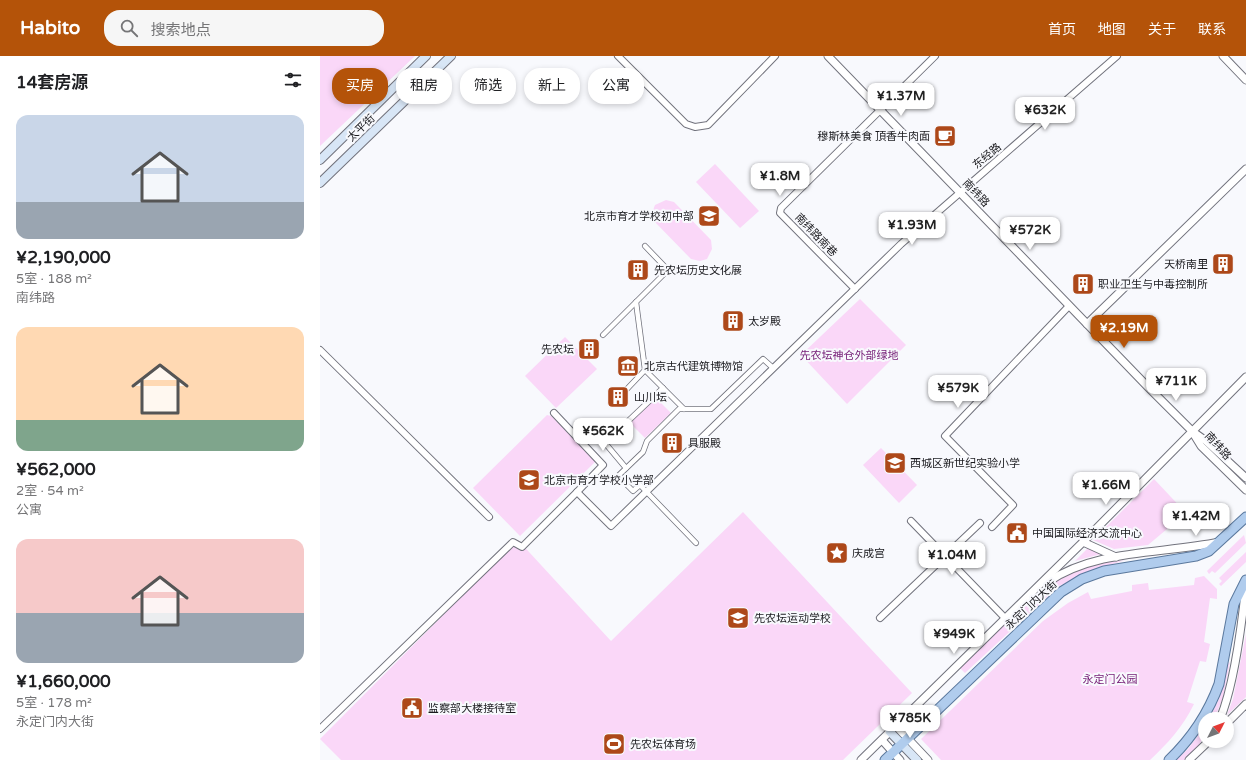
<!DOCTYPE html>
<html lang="zh">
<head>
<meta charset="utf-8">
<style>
  :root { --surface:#fff; --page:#f6f6f6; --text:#202124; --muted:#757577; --accent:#b45309 }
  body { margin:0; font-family:"Varela Round","Noto Sans SC",sans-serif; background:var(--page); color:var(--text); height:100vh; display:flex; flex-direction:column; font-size:15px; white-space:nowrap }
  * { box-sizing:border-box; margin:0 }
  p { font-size:13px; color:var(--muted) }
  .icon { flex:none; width:22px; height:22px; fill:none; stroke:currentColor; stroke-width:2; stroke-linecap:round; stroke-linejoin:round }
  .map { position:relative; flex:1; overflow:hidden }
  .sheet { display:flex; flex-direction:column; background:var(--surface); width:320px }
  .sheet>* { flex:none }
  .banner { position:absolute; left:12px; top:12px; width:380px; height:36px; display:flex; gap:8px }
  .needle { width:26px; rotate:48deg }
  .tools { position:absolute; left:878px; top:656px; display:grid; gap:8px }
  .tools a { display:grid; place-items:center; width:36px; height:36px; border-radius:50%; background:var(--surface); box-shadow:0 2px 6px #0003; font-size:20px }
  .price { position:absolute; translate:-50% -34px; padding:0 9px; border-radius:8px; background:#fff; color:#222; font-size:13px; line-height:26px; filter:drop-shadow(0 1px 2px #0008) }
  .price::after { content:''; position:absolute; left:50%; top:24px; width:12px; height:9px; margin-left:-6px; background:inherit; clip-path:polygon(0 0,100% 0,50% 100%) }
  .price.active { background:var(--accent); color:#fff }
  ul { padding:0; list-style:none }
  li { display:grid; align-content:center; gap:8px; height:212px; padding:0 16px }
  li span { display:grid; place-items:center; height:124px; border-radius:12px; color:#555 }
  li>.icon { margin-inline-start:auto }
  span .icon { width:72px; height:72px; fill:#fffc; stroke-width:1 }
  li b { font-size:17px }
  h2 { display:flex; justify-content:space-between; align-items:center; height:48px; padding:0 16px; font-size:17px }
  .pill { padding:0 14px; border-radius:16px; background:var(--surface); box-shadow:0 2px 6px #0003; font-size:14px; line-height:36px }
  .pill.active { background:var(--accent); color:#fff }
  header { display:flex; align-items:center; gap:24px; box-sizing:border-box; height:56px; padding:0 20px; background:var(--accent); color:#fff }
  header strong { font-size:19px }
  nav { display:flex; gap:22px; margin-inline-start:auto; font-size:14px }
  .search { width:280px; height:36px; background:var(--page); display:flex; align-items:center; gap:10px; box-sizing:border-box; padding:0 14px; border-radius:16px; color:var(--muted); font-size:15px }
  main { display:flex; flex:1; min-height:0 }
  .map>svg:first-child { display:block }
</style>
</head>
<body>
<header>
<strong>Habito</strong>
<div class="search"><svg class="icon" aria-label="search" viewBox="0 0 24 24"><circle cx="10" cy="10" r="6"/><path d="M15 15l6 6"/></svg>搜索地点</div>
<nav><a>首页</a><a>地图</a><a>关于</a><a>联系</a></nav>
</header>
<main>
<section class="sheet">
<h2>14套房源<svg class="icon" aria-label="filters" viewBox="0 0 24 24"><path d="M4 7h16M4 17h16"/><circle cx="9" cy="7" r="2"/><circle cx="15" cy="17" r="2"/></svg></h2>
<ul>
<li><span style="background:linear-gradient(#c9d6e8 70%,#9aa5b1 0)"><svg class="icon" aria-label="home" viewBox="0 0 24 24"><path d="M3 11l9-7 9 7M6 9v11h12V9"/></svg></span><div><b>¥2,190,000</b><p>5室 · 188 m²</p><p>南纬路</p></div></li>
<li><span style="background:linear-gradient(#ffd9b3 75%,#7fa58c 0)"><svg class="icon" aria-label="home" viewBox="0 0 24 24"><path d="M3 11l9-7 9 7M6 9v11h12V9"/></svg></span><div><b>¥562,000</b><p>2室 · 54 m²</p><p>公寓</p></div></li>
<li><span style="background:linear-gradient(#f6c9c9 60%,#9aa5b1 0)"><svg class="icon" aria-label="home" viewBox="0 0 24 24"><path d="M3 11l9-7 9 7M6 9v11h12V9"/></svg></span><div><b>¥1,660,000</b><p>5室 · 178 m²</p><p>永定门内大街</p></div></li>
</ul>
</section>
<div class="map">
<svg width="926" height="704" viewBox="0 0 926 704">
  <rect width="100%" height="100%" fill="#f8f9fd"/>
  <g fill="#fad7f8">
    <path d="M 0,0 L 95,0 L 0,90 Z"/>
    <path d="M 395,108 L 439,155 L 420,172 L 376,126 Z"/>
    <path d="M 346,144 L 354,146 L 391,184 L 392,193 L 387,203 L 380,205 L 371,203 L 333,164 L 332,157 L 335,149 Z"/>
    <path d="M 540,243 L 586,289 L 527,348 L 481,299 Z"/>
    <path d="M 245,281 L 277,313 L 236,352 L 205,320 Z"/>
    <path d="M 336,342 L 351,357 L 325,382 L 310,367 Z"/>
    <path d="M 227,359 L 235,361 L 277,404 L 200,480 L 153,432 Z"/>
    <path d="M 561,392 L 597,429 L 579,447 L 543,409 Z"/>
    <path d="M 834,423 L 866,457 L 828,489 L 794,493 L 773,484 Z"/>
    <path d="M 423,456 L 592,637 L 523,704 L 21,704 L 0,683 L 198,484 L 291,585 Z"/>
    <path d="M 924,479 L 926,487 L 895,517 L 892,515 L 889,518 L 887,515 Z"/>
    <path d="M 768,492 L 781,498 L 755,505 Z"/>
    <path d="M 926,496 L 926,506 L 901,530 L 899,528 L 902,525 L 899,522 Z"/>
    <path d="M 806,504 L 776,513 L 739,530 L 645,617 L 639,611 C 679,574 716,528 769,510 C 781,506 794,506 806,504 Z"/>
    <path d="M 884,520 L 897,533 L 897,543 L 890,542 L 884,586 L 890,588 L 886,606 L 880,605 L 867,646 L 874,648 C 863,671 848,687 830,704 L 621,704 L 601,683 L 723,565 L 748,547 L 768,536 L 771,543 L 812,535 L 812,529 L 828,527 L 829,534 L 874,529 L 875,522 Z"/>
    <path d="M 926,578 L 926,641 L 907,659 L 913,643 Z"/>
    <path d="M 910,606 L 903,642 L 894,663 L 889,663 L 899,643 L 908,608 Z"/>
    <path d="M 885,670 C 885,685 876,694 865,704 L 856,704 L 868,693 Z"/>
  </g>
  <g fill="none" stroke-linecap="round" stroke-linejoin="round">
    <g stroke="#72737d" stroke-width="6">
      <g id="pedestrian">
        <path d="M 325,190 L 348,214 L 316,246 L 325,314 L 364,353"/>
        <path d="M 283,279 L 316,246"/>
        <path d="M 306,334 L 325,314"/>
        <path d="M 306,412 L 285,387 L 343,332"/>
        <path d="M 376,487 L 320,429 L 313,435 L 298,420 L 323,396 L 327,385 L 359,353 L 391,353 L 443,303 L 452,311"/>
      </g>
    </g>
    <g stroke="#72737d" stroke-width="8">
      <g id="minor">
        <path d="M 298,0 L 366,68 L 375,71 L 388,69 L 455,0"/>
        <path d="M 535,233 L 460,157 L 461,152 L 615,0"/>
        <path d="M 0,294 L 169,461"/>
        <path d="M 234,357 L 283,409 L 257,436"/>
        <path d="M 591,465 L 685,562"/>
        <path d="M 672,471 L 693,449 L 625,380 L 749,250"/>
        <path d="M 560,562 L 660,467"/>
        <path d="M 0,673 L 193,486 L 202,491 L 257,436 L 291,470 L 581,188 L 797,0"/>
      </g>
    </g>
    <g stroke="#72737d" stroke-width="9">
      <g id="tertiary">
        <path d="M 508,0 L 827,330 L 872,375 L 886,385 L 926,422"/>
        <path d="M 903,0 L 926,24"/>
        <path d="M 767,268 L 926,113"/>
        <path d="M 873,377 L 881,390 L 926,434"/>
        <path d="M 763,486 L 796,501"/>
        <path d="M 728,526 C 776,493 843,498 899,486"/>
        <path d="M 900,663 C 915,627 922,567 926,528"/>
        <path d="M 907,667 L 926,648"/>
        <path d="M 576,670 L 608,704"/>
        <path d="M 562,684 L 580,704"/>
        <path d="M 541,704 L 763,486 L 926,321"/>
        <path d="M 869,704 L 889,685"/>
      </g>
    </g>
    <g stroke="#72737d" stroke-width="10">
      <g id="secondary">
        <path d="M 0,104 L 106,0"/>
        <path d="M 0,127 L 131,0"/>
        <path d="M 570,676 L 597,704"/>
      </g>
    </g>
    <g stroke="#5a789d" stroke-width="11">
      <g id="primary">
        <path d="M 565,704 L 741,536 L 762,523 L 784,515 L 876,500 L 889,495 L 926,461"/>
        <path d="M 849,704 C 872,682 888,658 899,628 L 914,548 L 926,524"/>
      </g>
    </g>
    <use href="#pedestrian" stroke="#fff" stroke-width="4.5"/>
    <use href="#minor" stroke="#fff" stroke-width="6"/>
    <use href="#tertiary" stroke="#fff" stroke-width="7"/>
    <use href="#secondary" stroke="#d8e6f6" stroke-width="8"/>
    <use href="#primary" stroke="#b0cced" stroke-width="9"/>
  </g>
  <defs>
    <g id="cafe-square" transform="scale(1.15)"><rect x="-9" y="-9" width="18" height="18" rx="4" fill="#ad4819" stroke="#f8f9fd"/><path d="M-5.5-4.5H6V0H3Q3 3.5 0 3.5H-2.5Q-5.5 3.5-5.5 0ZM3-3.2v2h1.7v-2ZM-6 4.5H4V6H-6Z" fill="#fff"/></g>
    <g id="school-square" transform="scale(1.15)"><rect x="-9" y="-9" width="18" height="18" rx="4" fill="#ad4819" stroke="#f8f9fd"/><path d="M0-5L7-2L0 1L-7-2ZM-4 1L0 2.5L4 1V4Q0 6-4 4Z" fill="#fff"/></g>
    <g id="building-square" transform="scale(1.15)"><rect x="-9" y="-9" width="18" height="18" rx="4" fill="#ad4819" stroke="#f8f9fd"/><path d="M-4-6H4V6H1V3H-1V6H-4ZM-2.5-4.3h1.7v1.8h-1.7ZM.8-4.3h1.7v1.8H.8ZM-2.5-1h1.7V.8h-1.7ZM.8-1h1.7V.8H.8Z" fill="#fff"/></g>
    <g id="museum-square" transform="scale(1.15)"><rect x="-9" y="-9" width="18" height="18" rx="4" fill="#ad4819" stroke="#f8f9fd"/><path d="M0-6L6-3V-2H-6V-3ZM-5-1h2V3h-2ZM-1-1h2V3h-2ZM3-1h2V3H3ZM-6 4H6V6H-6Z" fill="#fff"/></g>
    <g id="civic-square" transform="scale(1.15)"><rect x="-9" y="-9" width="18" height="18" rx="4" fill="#ad4819" stroke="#f8f9fd"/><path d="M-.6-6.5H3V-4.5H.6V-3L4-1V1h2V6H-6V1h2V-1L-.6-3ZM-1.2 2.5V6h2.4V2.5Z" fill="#fff"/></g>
    <g id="sight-square" transform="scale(1.15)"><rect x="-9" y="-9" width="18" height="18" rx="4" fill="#ad4819" stroke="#f8f9fd"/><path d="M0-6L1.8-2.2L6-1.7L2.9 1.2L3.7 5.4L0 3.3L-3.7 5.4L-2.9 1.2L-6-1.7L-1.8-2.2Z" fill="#fff"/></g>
    <g id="university-square" transform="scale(1.15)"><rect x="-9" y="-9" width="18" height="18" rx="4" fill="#ad4819" stroke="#f8f9fd"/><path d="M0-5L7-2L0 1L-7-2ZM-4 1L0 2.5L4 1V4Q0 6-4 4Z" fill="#fff"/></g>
    <g id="stadium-square" transform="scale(1.15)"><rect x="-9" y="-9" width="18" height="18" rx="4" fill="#ad4819" stroke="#f8f9fd"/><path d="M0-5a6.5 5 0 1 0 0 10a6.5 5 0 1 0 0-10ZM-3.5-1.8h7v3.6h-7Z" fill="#fff"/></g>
  </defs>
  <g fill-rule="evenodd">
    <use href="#cafe-square" x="625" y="80"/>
    <use href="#school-square" x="389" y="160"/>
    <use href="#building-square" x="903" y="208"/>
    <use href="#building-square" x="318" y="214"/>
    <use href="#building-square" x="763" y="228"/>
    <use href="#building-square" x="413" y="265"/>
    <use href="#building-square" x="269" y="293"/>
    <use href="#museum-square" x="308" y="310"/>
    <use href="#building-square" x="298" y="341"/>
    <use href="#building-square" x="352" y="387"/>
    <use href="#school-square" x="575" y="407"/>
    <use href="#school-square" x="209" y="424"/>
    <use href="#civic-square" x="697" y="477"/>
    <use href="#sight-square" x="517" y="497"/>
    <use href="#university-square" x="418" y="562"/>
    <use href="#civic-square" x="92" y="652"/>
    <use href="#stadium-square" x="294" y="688"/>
  </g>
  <g text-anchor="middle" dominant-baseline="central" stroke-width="4" stroke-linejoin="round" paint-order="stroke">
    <g font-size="11" fill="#1a1a1e" stroke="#f8f9fd">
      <text transform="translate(41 72) rotate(-44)">太平街</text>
      <text transform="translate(667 100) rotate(-40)">东经路</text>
      <text transform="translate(656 137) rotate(46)">南纬路</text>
      <text transform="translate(496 179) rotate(46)">南纬路南巷</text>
      <text transform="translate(898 390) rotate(48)">南纬路</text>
      <text transform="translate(711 549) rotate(-43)">永定门内大街</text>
    </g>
    <g font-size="11" fill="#1a1a1e" stroke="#f8f9fd" text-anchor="start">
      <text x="610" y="80" text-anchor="end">穆斯林美食 頂香牛肉面</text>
      <text x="374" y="160" text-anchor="end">北京市育才学校初中部</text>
      <text x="888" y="208" text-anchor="end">天桥南里</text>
      <text x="334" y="214">先农坛历史文化展</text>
      <text x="778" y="228">职业卫生与中毒控制所</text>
      <text x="428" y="265">太岁殿</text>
      <text x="254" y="293" text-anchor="end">先农坛</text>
      <text x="324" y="310">北京古代建筑博物馆</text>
      <text x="314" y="341">山川坛</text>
      <text x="368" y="387">具服殿</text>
      <text x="590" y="407">西城区新世纪实验小学</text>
      <text x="224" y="424">北京市育才学校小学部</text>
      <text x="712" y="477">中国国际经济交流中心</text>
      <text x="532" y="497">庆成宫</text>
      <text x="434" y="562">先农坛运动学校</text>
      <text x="108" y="652">监察部大楼接待室</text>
      <text x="310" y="688">先农坛体育场</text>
    </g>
    <g font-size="11" fill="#731a74" stroke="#f8f9fd">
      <text x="529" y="299">先农坛神仓外部绿地</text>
      <text x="790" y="623">永定门公园</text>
    </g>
  </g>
</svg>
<div class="tools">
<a><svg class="needle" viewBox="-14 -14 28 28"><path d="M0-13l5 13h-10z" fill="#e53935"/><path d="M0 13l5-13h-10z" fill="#757577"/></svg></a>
</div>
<b class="price" style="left:581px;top:61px">¥1.37M</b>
<b class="price" style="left:725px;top:75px">¥632K</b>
<b class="price" style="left:460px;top:141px">¥1.8M</b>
<b class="price" style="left:592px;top:190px">¥1.93M</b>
<b class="price" style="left:710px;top:195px">¥572K</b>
<b class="price active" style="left:804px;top:293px">¥2.19M</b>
<b class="price" style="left:856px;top:346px">¥711K</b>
<b class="price" style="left:638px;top:353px">¥579K</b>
<b class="price" style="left:283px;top:396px">¥562K</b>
<b class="price" style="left:786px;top:450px">¥1.66M</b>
<b class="price" style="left:876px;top:481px">¥1.42M</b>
<b class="price" style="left:632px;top:520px">¥1.04M</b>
<b class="price" style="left:634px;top:599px">¥949K</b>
<b class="price" style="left:590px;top:683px">¥785K</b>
<div class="banner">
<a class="pill active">买房</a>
<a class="pill">租房</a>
<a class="pill">筛选</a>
<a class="pill">新上</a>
<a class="pill">公寓</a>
</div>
</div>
</main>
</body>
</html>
